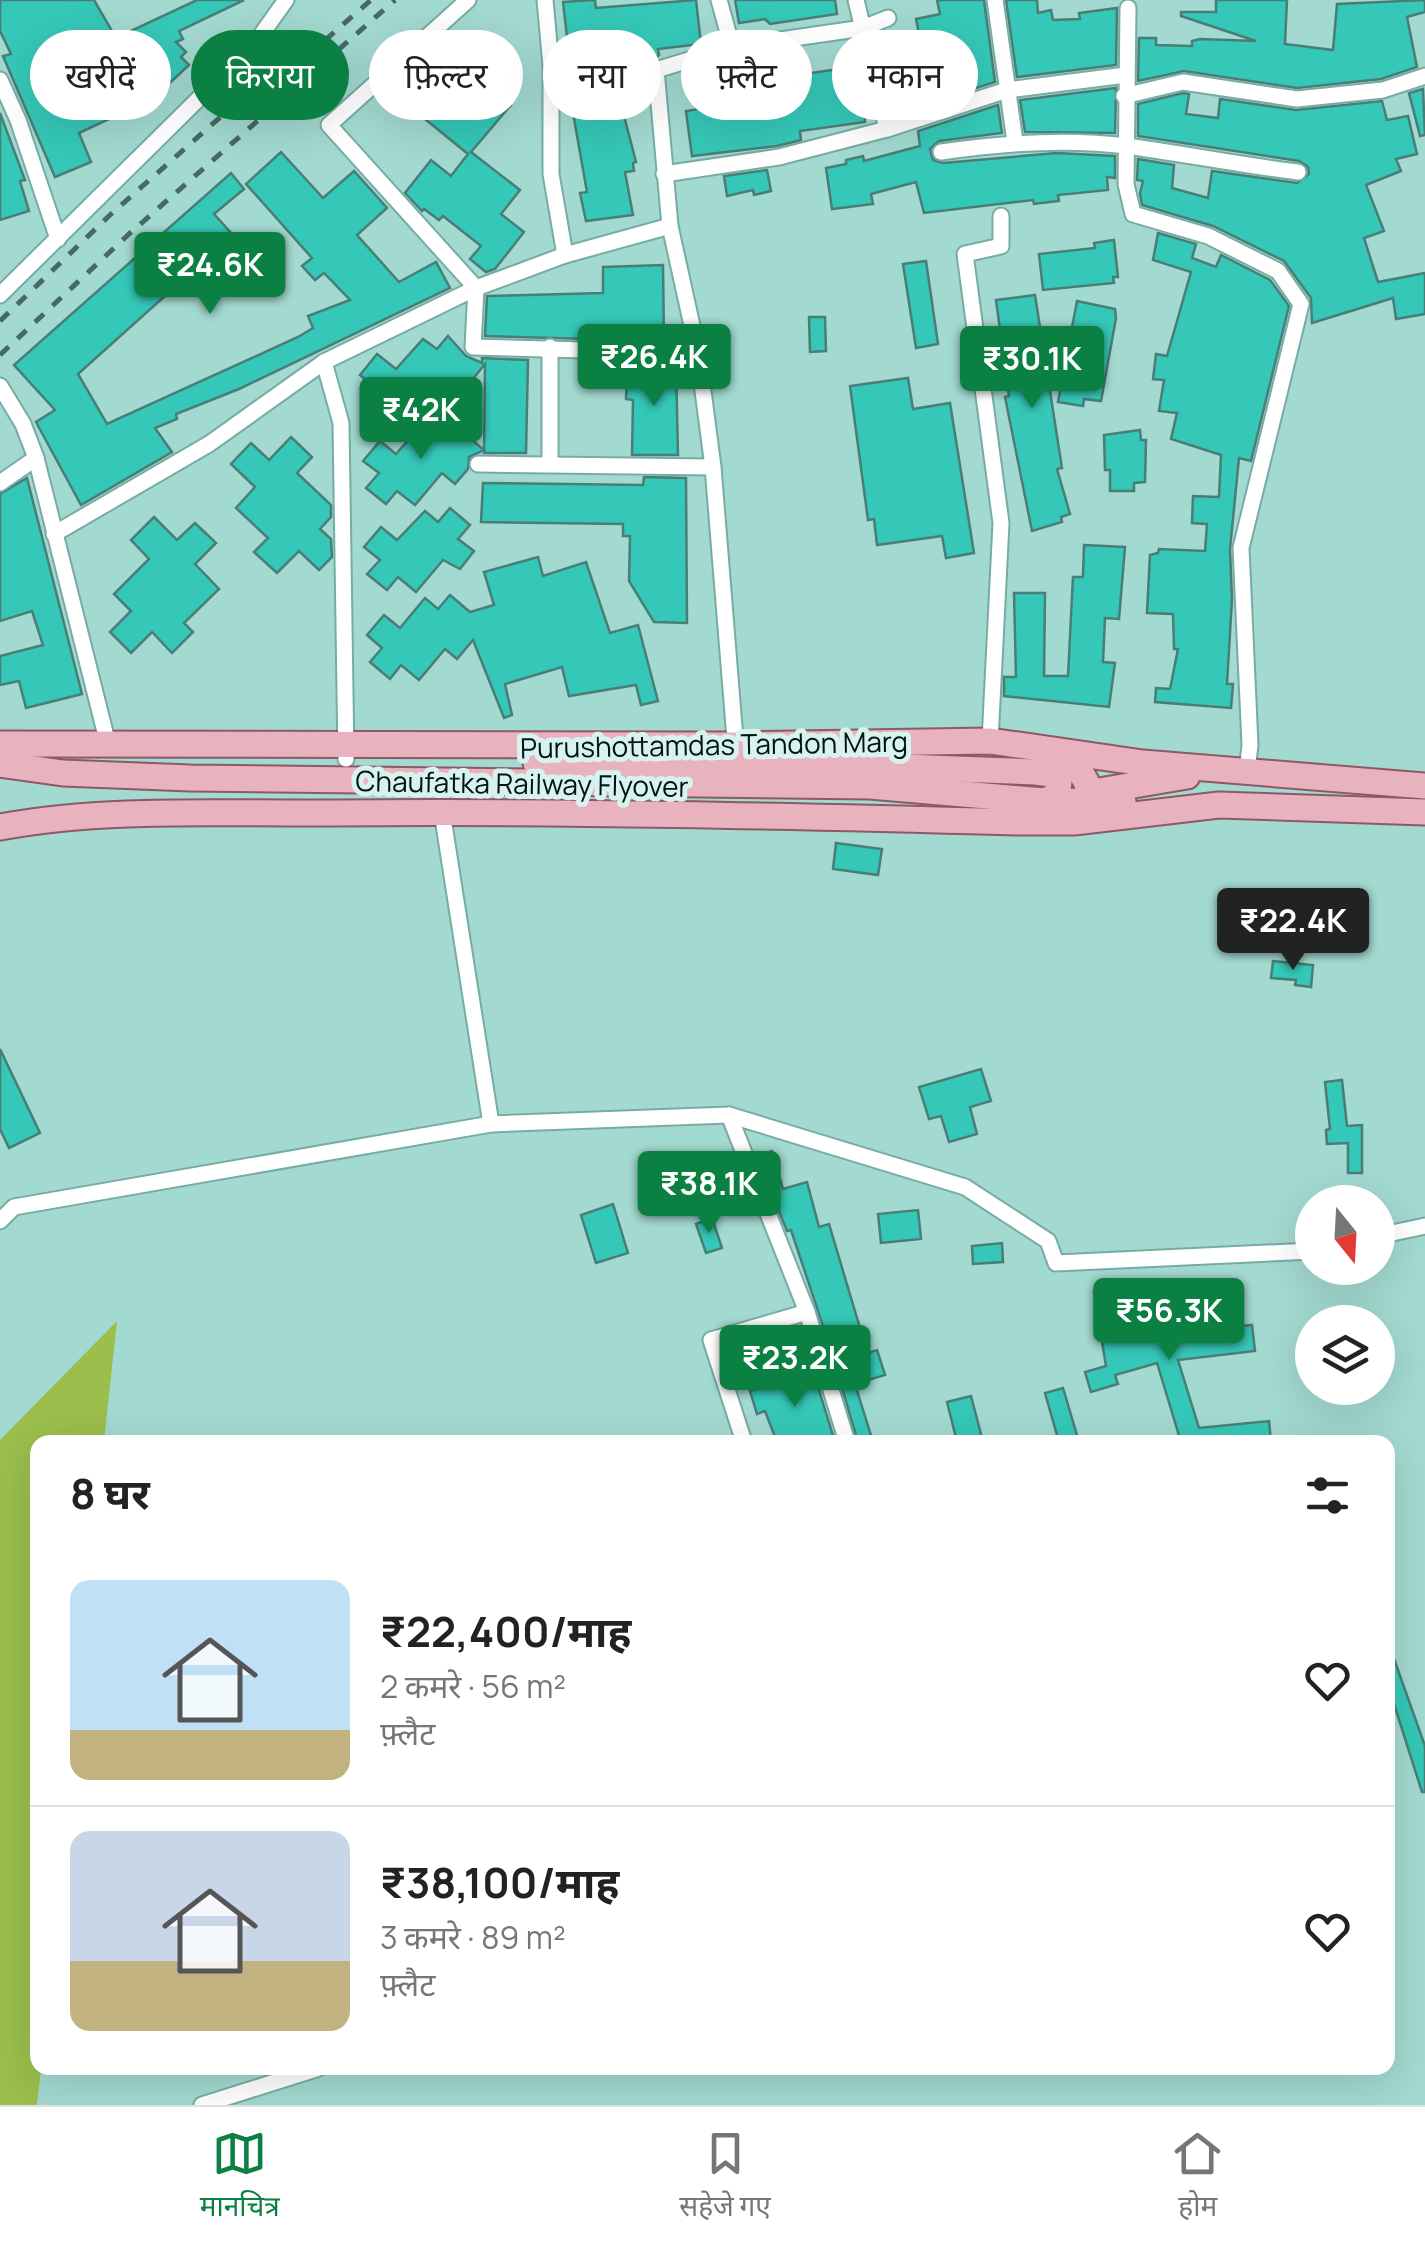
<!DOCTYPE html>
<html lang="hi">
<head>
<meta charset="utf-8">
<style>
  :root { --surface:#fff; --page:#f2f2f2; --text:#222; --muted:#767676; --line:#e0e0e0; --accent:#0b8043 }
  body { margin:0; font-family:Manrope,"Noto Sans Devanagari",sans-serif; background:var(--page); color:var(--text); height:100vh; display:flex; flex-direction:column; font-size:38px; white-space:nowrap }
  * { box-sizing:border-box; margin:0 }
  p { font-size:32px; color:var(--muted) }
  .icon { flex:none; width:55px; height:55px; fill:none; stroke:currentColor; stroke-width:2; stroke-linecap:round; stroke-linejoin:round }
  .map { position:relative; flex:1; overflow:hidden }
  .drawer { position:absolute; left:30px; top:1435px; width:1365px; height:640px; display:flex; flex-direction:column; background:var(--surface); border-radius:20px; box-shadow:0 10px 40px #0002 }
  .drawer>* { flex:none }
  .banner { position:absolute; left:30px; top:30px; width:1365px; height:90px; display:flex; gap:20px }
  .needle { width:65px; rotate:162deg }
  .controls { position:absolute; left:1295px; top:1185px; display:grid; gap:20px }
  .controls a { display:grid; place-items:center; width:100px; height:100px; border-radius:50%; background:var(--surface); box-shadow:0 10px 40px #0002; font-size:50px }
  .price { position:absolute; translate:-50% -85px; padding:0 22px; border-radius:10px; background:var(--accent); color:#fff; font-size:32px; line-height:65px; filter:drop-shadow(0 2px 5px #0008) }
  .price::after { content:''; position:absolute; left:50%; top:60px; width:30px; height:22px; margin-left:-15px; background:inherit; clip-path:polygon(0 0,100% 0,50% 100%) }
  .price.selected { background:#222; color:#fff }
  ul { padding:0; list-style:none }
  li { display:flex; align-items:center; gap:30px; height:250px; padding:0 40px }
  li+li { border-top:2px solid var(--line) }
  li span { display:grid; place-items:center; flex:none; width:280px; height:200px; border-radius:20px; color:#555 }
  li>.icon { margin-inline-start:auto }
  span .icon { width:120px; height:120px; fill:#fffc; stroke-width:1 }
  li b { font-size:42px }
  h2 { display:flex; justify-content:space-between; align-items:center; height:120px; padding:0 40px; font-size:42px }
  .pill { padding:0 35px; border-radius:45px; background:var(--surface); box-shadow:0 10px 40px #0002; font-size:35px; line-height:90px }
  .pill.selected { background:var(--accent); color:#fff }
  .tabs { display:flex; justify-content:space-around; align-items:center; height:140px; border-top:2px solid var(--line); background:var(--surface); font-size:28px; color:var(--muted) }
  .tabs a { display:grid; justify-items:center; gap:5px }
  .tabs .selected { color:var(--accent) }
  .map>svg:first-child { display:block }
</style>
</head>
<body>
<div class="map">
<svg width="1425" height="2105" viewBox="0 0 1425 2105">
  <rect width="100%" height="100%" fill="#a2d9d0"/>
  <path fill="#9bbe4c" d="M 117,1321 L 104,1442 L 38,1442 L 38,2068 L 41,2068 L 37,2105 L 0,2105 L 0,1440 Z"/>
  <g fill="#35c8b8" stroke="#497e76" stroke-width="2.5">
    <path d="M 0,0 L 94,0 L 116,38 L 197,0 L 244,0 L 179,31 L 183,39 L 176,42 L 186,52 L 181,57 L 189,65 L 154,98 L 79,133 L 91,162 L 55,177 L 3,56 L 11,54 L 0,31 Z"/>
    <path d="M 595,0 L 596,8 L 696,0 L 701,44 L 658,49 L 659,55 L 654,59 L 615,57 L 614,53 L 569,55 L 563,2 Z"/>
    <path d="M 735,0 L 835,0 L 837,14 L 770,24 L 765,19 L 739,23 Z"/>
    <path d="M 937,0 L 984,0 L 995,82 L 918,107 L 914,80 L 898,82 L 894,52 L 922,48 L 916,19 L 940,14 Z"/>
    <path d="M 1006,0 L 1037,0 L 1038,13 L 1051,10 L 1053,20 L 1080,19 L 1079,13 L 1117,8 L 1116,65 L 1017,77 Z"/>
    <path d="M 1216,0 L 1287,0 L 1285,44 L 1333,50 L 1337,4 L 1425,0 L 1425,12 L 1407,17 L 1417,67 L 1381,79 L 1297,88 L 1184,71 L 1138,81 L 1139,38 L 1156,38 L 1156,45 L 1192,46 L 1192,41 L 1200,39 L 1256,41 L 1181,16 L 1181,12 L 1216,12 Z"/>
    <path d="M 462,49 L 469,53 L 471,50 L 502,76 L 491,89 L 511,105 L 471,152 L 520,190 L 501,214 L 524,232 L 495,269 L 486,272 L 470,259 L 481,246 L 443,216 L 439,220 L 424,209 L 422,211 L 405,193 L 431,160 L 451,176 L 468,154 L 414,110 L 426,96 L 432,101 L 460,68 L 452,61 Z"/>
    <path d="M 860,66 L 865,122 L 800,131 L 801,140 L 777,146 L 692,156 L 686,111 L 720,106 L 720,101 L 807,94 L 804,74 Z"/>
    <path d="M 1116,88 L 1115,133 L 1025,132 L 1020,100 Z"/>
    <path d="M 617,89 L 636,162 L 633,163 L 634,171 L 625,172 L 633,215 L 586,221 L 580,193 L 587,192 L 570,96 Z"/>
    <path d="M 1423,89 L 1425,135 L 1420,136 L 1409,93 Z"/>
    <path d="M 1183,93 L 1189,94 L 1186,114 L 1218,118 L 1220,99 L 1296,110 L 1382,101 L 1387,120 L 1408,116 L 1417,154 L 1396,159 L 1401,171 L 1366,185 L 1384,231 L 1364,238 L 1378,282 L 1425,273 L 1425,314 L 1396,319 L 1393,298 L 1312,323 L 1311,298 L 1284,261 L 1213,226 L 1142,205 L 1140,193 L 1143,181 L 1137,180 L 1138,159 L 1174,165 L 1172,188 L 1208,198 L 1212,171 L 1297,183 L 1309,174 L 1308,167 L 1299,161 L 1138,136 L 1138,104 Z"/>
    <path d="M 998,105 L 1002,133 L 939,141 L 930,149 L 933,160 L 943,163 L 1057,153 L 1115,156 L 1115,178 L 1107,177 L 1108,190 L 1058,195 L 1059,201 L 1034,204 L 1033,200 L 924,213 L 916,182 L 871,194 L 873,204 L 832,209 L 826,168 L 846,164 L 846,160 L 863,156 L 864,161 L 920,146 L 918,131 Z"/>
    <path d="M 0,113 L 25,180 L 20,181 L 29,211 L 0,220 Z"/>
    <path d="M 281,152 L 323,198 L 354,171 L 387,208 L 357,235 L 399,282 L 436,262 L 450,288 L 239,389 L 176,414 L 177,419 L 155,428 L 172,452 L 81,505 L 36,422 L 55,410 L 14,365 L 231,173 L 244,189 L 214,214 L 240,243 L 192,284 L 186,277 L 78,374 L 107,424 L 298,337 L 313,328 L 308,316 L 350,300 L 324,273 L 315,280 L 302,266 L 312,258 L 246,184 Z"/>
    <path d="M 767,170 L 771,191 L 754,195 L 753,190 L 727,196 L 724,176 Z"/>
    <path d="M 1158,233 L 1196,244 L 1192,258 L 1216,267 L 1221,255 L 1270,280 L 1289,306 L 1251,461 L 1239,458 L 1230,549 L 1232,599 L 1227,684 L 1233,684 L 1231,708 L 1155,702 L 1156,688 L 1170,689 L 1178,649 L 1174,649 L 1173,614 L 1147,613 L 1150,555 L 1158,553 L 1159,549 L 1205,551 L 1207,524 L 1192,523 L 1193,496 L 1219,497 L 1221,455 L 1171,439 L 1177,413 L 1159,411 L 1164,380 L 1153,379 L 1156,354 L 1167,356 L 1191,272 L 1153,260 Z"/>
    <path d="M 1114,240 L 1118,277 L 1113,277 L 1114,283 L 1043,290 L 1039,254 L 1095,248 L 1094,243 Z"/>
    <path d="M 926,261 L 938,344 L 916,348 L 903,264 Z"/>
    <path d="M 663,265 L 664,341 L 485,336 L 487,296 L 603,293 L 603,267 Z"/>
    <path d="M 1035,295 L 1062,468 L 1057,469 L 1070,514 L 1061,517 L 1062,522 L 1032,531 L 1005,397 L 1009,396 L 996,300 Z"/>
    <path d="M 1077,301 L 1115,309 L 1116,318 L 1101,401 L 1084,399 L 1083,406 L 1058,402 Z"/>
    <path d="M 809,317 L 825,317 L 826,351 L 810,352 Z"/>
    <path d="M 448,336 L 466,356 L 482,363 L 482,358 L 528,360 L 526,453 L 484,453 L 485,364 L 456,400 L 439,386 L 412,420 L 394,405 L 383,418 L 363,402 L 375,388 L 360,375 L 377,354 L 396,369 L 423,339 L 437,349 Z"/>
    <path d="M 638,363 L 676,365 L 678,455 L 632,455 L 633,400 L 626,399 L 627,373 L 637,373 Z"/>
    <path d="M 908,378 L 913,409 L 950,403 L 974,553 L 946,558 L 942,536 L 877,545 L 874,519 L 868,520 L 850,386 Z"/>
    <path d="M 448,420 L 484,450 L 469,457 L 468,469 L 455,484 L 442,473 L 415,505 L 397,491 L 386,504 L 366,488 L 379,473 L 363,461 L 380,441 L 396,454 L 423,423 L 436,434 Z"/>
    <path d="M 1140,430 L 1141,440 L 1146,440 L 1145,482 L 1134,483 L 1134,491 L 1110,491 L 1110,470 L 1105,470 L 1104,435 Z"/>
    <path d="M 291,437 L 312,457 L 297,473 L 331,505 L 331,517 L 320,529 L 331,539 L 332,557 L 319,570 L 299,551 L 277,573 L 254,552 L 268,538 L 236,508 L 255,487 L 231,464 L 251,443 L 269,460 Z"/>
    <path d="M 644,477 L 686,478 L 687,623 L 654,622 L 629,581 L 630,536 L 623,536 L 623,524 L 481,522 L 483,483 L 643,485 Z"/>
    <path d="M 27,478 L 82,694 L 26,708 L 19,681 L 0,685 L 0,656 L 43,645 L 32,611 L 0,621 L 0,494 Z"/>
    <path d="M 450,508 L 470,525 L 458,539 L 474,551 L 460,569 L 443,560 L 416,592 L 398,577 L 387,590 L 367,574 L 380,560 L 364,547 L 381,527 L 397,540 L 425,511 L 438,522 Z"/>
    <path d="M 154,517 L 177,540 L 195,523 L 216,543 L 195,564 L 219,589 L 184,623 L 193,632 L 172,653 L 152,632 L 131,653 L 110,632 L 131,611 L 114,594 L 149,559 L 131,540 Z"/>
    <path d="M 1084,545 L 1125,547 L 1119,619 L 1105,618 L 1103,662 L 1115,663 L 1109,707 L 1004,696 L 1004,677 L 1016,677 L 1014,593 L 1045,593 L 1044,676 L 1068,676 L 1073,577 L 1083,577 Z"/>
    <path d="M 538,557 L 543,576 L 586,562 L 610,633 L 638,625 L 658,701 L 641,705 L 636,685 L 569,696 L 562,667 L 505,684 L 512,715 L 504,718 L 473,640 L 457,659 L 445,649 L 419,680 L 401,665 L 390,679 L 370,662 L 382,648 L 367,635 L 384,615 L 400,628 L 425,598 L 438,609 L 450,595 L 470,612 L 494,605 L 484,572 Z"/>
    <path d="M 836,843 L 882,849 L 878,875 L 833,869 Z"/>
    <path d="M 1273,961 L 1313,965 L 1311,987 L 1295,985 L 1296,980 L 1271,978 Z"/>
    <path d="M 0,1049 L 40,1133 L 9,1148 L 0,1129 Z"/>
    <path d="M 981,1069 L 991,1101 L 970,1107 L 977,1134 L 949,1142 L 941,1116 L 929,1119 L 919,1087 Z"/>
    <path d="M 1342,1080 L 1347,1126 L 1362,1125 L 1362,1173 L 1348,1173 L 1348,1143 L 1327,1144 L 1326,1130 L 1330,1129 L 1325,1082 Z"/>
    <path d="M 772,1151 L 783,1189 L 807,1182 L 819,1227 L 829,1224 L 860,1328 L 827,1338 L 791,1230 L 787,1231 L 757,1156 Z"/>
    <path d="M 613,1204 L 628,1253 L 596,1263 L 581,1215 Z"/>
    <path d="M 918,1210 L 921,1239 L 881,1243 L 878,1214 Z"/>
    <path d="M 712,1218 L 722,1248 L 706,1253 L 696,1224 Z"/>
    <path d="M 1002,1243 L 1003,1262 L 973,1264 L 972,1246 Z"/>
    <path d="M 1119,1288 L 1124,1317 L 1168,1309 L 1172,1334 L 1252,1325 L 1255,1351 L 1178,1360 L 1199,1428 L 1269,1421 L 1271,1442 L 1181,1442 L 1157,1363 L 1115,1375 L 1118,1384 L 1091,1392 L 1085,1372 L 1106,1366 L 1094,1292 Z"/>
    <path d="M 800,1326 L 805,1345 L 743,1364 L 737,1344 Z"/>
    <path d="M 877,1350 L 885,1375 L 855,1384 L 873,1442 L 858,1442 L 835,1364 Z"/>
    <path d="M 813,1371 L 835,1442 L 777,1442 L 765,1411 L 757,1414 L 750,1391 Z"/>
    <path d="M 1063,1388 L 1079,1442 L 1059,1442 L 1045,1393 Z"/>
    <path d="M 971,1396 L 983,1442 L 957,1442 L 947,1402 Z"/>
    <path d="M 1388,1642 L 1425,1746 L 1425,1792 L 1422,1792 L 1388,1685 Z"/>
  </g>
  <g fill="none" stroke-linecap="round" stroke-linejoin="round">
    <g stroke="#76aca4" stroke-width="19">
      <g id="minor">
        <path d="M 468,0 L 329,125 L 476,288 L 565,255 L 670,226"/>
        <path d="M 545,0 L 551,66 L 551,174 L 565,255"/>
        <path d="M 719,0 L 732,47"/>
        <path d="M 995,0 L 1015,142"/>
        <path d="M 1128,8 L 1126,184 L 1133,214 L 1208,236 L 1278,271 L 1301,304 L 1241,548 L 1250,745 L 1247,771"/>
        <path d="M 551,66 L 656,70 L 732,47 L 863,28 L 888,18"/>
        <path d="M 656,70 L 670,226 L 698,353 L 713,467 L 736,751"/>
        <path d="M 0,80 L 18,120 L 58,239"/>
        <path d="M 1124,96 L 1183,82 L 1297,99 L 1383,90 L 1425,76"/>
        <path d="M 887,129 L 1007,90 L 1126,75"/>
        <path d="M 941,152 C 1002,143 1065,138 1127,146 C 1184,154 1240,165 1298,172"/>
        <path d="M 664,174 L 779,157 L 887,129 L 856,0"/>
        <path d="M 0,295 L 256,42 L 286,0"/>
        <path d="M 550,347 L 550,464"/>
        <path d="M 324,362 L 341,423 L 346,759"/>
        <path d="M 0,386 L 23,424 L 36,458"/>
        <path d="M 478,464 L 713,467"/>
        <path d="M 0,483 L 36,458 L 108,744"/>
        <path d="M 54,534 L 209,444 L 324,362 L 476,288 L 473,347 L 698,353"/>
        <path d="M 990,741 L 1001,523 L 965,254 L 1001,246 L 1001,216"/>
        <path d="M 442,812 L 491,1124"/>
        <path d="M 729,1115 L 807,1312 L 847,1442"/>
        <path d="M 0,1221 L 14,1207 L 491,1124 L 729,1115 L 965,1187 L 1048,1241 L 1056,1263 L 1312,1251"/>
        <path d="M 1378,1236 L 1425,1226"/>
        <path d="M 744,1442 L 711,1340 L 807,1312"/>
        <path d="M 202,2105 L 319,2068"/>
      </g>
    </g>
    <g stroke="#8d5966" stroke-width="29">
      <g id="primary">
        <path d="M 0,744 L 736,745 L 990,741 L 1143,763 L 1425,786"/>
        <path d="M 1049,751 C 1070,761 1084,769 1090,793 L 1080,801"/>
        <path d="M 536,763 L 848,765 L 1035,772 L 1052,774 L 1059,782 L 1057,796 L 1044,801"/>
        <path d="M 0,764 L 63,773 L 190,778 L 870,786 L 1044,801 L 1123,802"/>
        <path d="M 1099,791 L 1187,776"/>
        <path d="M 0,827 C 108,807 223,814 333,813 C 560,811 788,816 1016,822 L 1074,822 L 1219,805 L 1425,812"/>
      </g>
    </g>
    <use href="#minor" stroke="#fff" stroke-width="15"/>
    <use href="#primary" stroke="#e8b2bf" stroke-width="25"/>
    <g stroke="#476964" stroke-width="5" stroke-dasharray="12 12" stroke-linecap="butt">
      <path d="M 307,56 L 371,0"/>
      <path d="M 0,321 L 110,215 L 314,34"/>
      <path d="M 0,355 L 129,234 L 395,0"/>
    </g>
  </g>
  <g text-anchor="middle" dominant-baseline="central" stroke-width="10" stroke-linejoin="round" paint-order="stroke">
    <g font-size="28" fill="#011411" stroke="#d8f3ef">
      <text transform="translate(714 744) rotate(-1)">Purushottamdas Tandon Marg</text>
      <text transform="translate(522 783) rotate(1)">Chaufatka Railway Flyover</text>
    </g>
  </g>
</svg>
<div class="controls">
<a><svg class="needle" viewBox="-14 -14 28 28"><path d="M0-13l5 13h-10z" fill="#e53935"/><path d="M0 13l5-13h-10z" fill="#767676"/></svg></a>
<a><svg class="icon" aria-label="layers" viewBox="0 0 24 24"><path d="M12 4l9 5-9 5-9-5zM3 14l9 5 9-5"/></svg></a>
</div>
<b class="price" style="left:210px;top:317px">₹24.6K</b>
<b class="price" style="left:654px;top:409px">₹26.4K</b>
<b class="price" style="left:1032px;top:411px">₹30.1K</b>
<b class="price" style="left:421px;top:462px">₹42K</b>
<b class="price selected" style="left:1293px;top:973px">₹22.4K</b>
<b class="price" style="left:709px;top:1236px">₹38.1K</b>
<b class="price" style="left:1169px;top:1363px">₹56.3K</b>
<b class="price" style="left:795px;top:1410px">₹23.2K</b>
<div class="banner">
<a class="pill">खरीदें</a>
<a class="pill selected">किराया</a>
<a class="pill">फ़िल्टर</a>
<a class="pill">नया</a>
<a class="pill">फ़्लैट</a>
<a class="pill">मकान</a>
</div>
<section class="drawer">
<h2>8 घर<svg class="icon" aria-label="filters" viewBox="0 0 24 24"><path d="M4 7h16M4 17h16"/><circle cx="9" cy="7" r="2"/><circle cx="15" cy="17" r="2"/></svg></h2>
<ul>
<li><span style="background:linear-gradient(#bfe0f5 75%,#c2b280 0)"><svg class="icon" aria-label="home" viewBox="0 0 24 24"><path d="M3 11l9-7 9 7M6 9v11h12V9"/></svg></span><div><b>₹22,400/माह</b><p>2 कमरे · 56 m²</p><p>फ़्लैट</p></div><svg class="icon" aria-label="heart" viewBox="0 0 24 24"><path d="M12 20l-8-8c-3-5 5-10 8-4 3-6 11-1 8 4z"/></svg></li>
<li><span style="background:linear-gradient(#c9d6e8 65%,#c2b280 0)"><svg class="icon" aria-label="home" viewBox="0 0 24 24"><path d="M3 11l9-7 9 7M6 9v11h12V9"/></svg></span><div><b>₹38,100/माह</b><p>3 कमरे · 89 m²</p><p>फ़्लैट</p></div><svg class="icon" aria-label="heart" viewBox="0 0 24 24"><path d="M12 20l-8-8c-3-5 5-10 8-4 3-6 11-1 8 4z"/></svg></li>
</ul>
</section>
</div>
<nav class="tabs">
<a class="selected"><svg class="icon" aria-label="map" viewBox="0 0 24 24"><path d="M3 6l6-2 6 2 6-2v14l-6 2-6-2-6 2zM9 4v14M15 6v14"/></svg>मानचित्र</a>
<a><svg class="icon" aria-label="saved" viewBox="0 0 24 24"><path d="M7 4h10v16l-5-4-5 4z"/></svg>सहेजे गए</a>
<a><svg class="icon" aria-label="home" viewBox="0 0 24 24"><path d="M3 11l9-7 9 7M6 9v11h12V9"/></svg>होम</a>
</nav>
</body>
</html>
